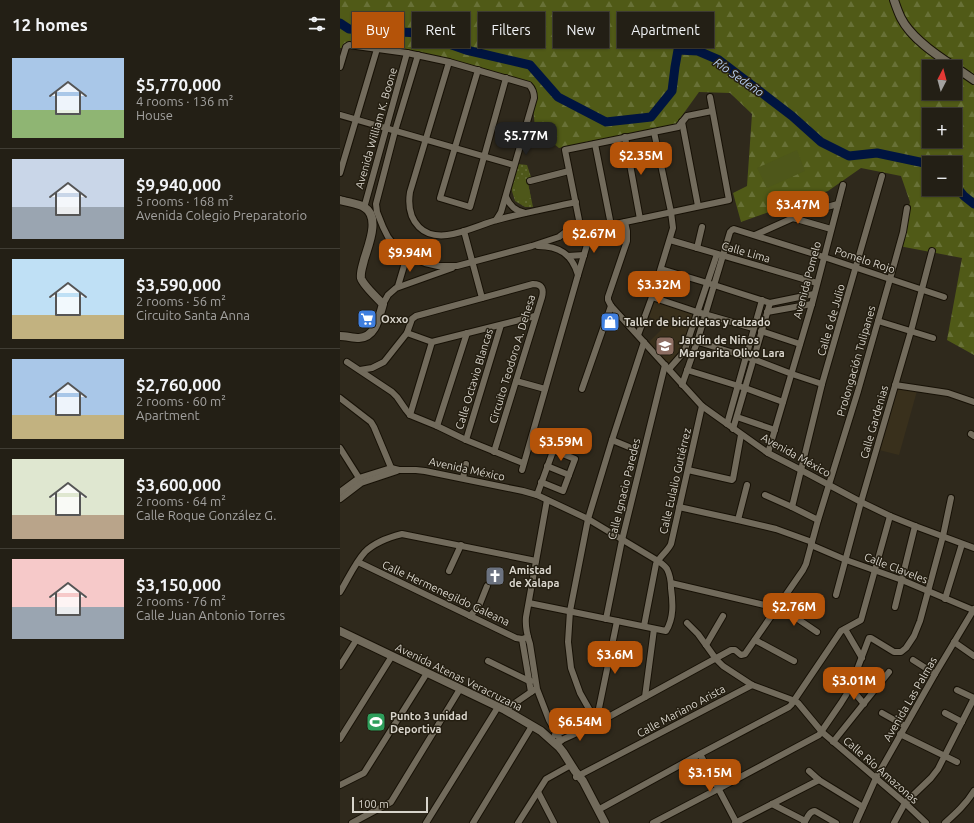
<!DOCTYPE html>
<html lang="en">
<head>
<meta charset="utf-8">
<style>
  :root { --surface:#231f15; --page:#2f2c22; --text:#f1f3f6; --muted:#a3a2a0; --line:#403d34; --accent:#b45309 }
  body { margin:0; font-family:Ubuntu,sans-serif; background:var(--page); color:var(--text); height:100vh; display:flex; flex-direction:column; font-size:15px; white-space:nowrap }
  * { box-sizing:border-box; margin:0 }
  p { font-size:13px; color:var(--muted) }
  .icon { flex:none; width:22px; height:22px; fill:none; stroke:currentColor; stroke-width:2; stroke-linecap:round; stroke-linejoin:round }
  .map { position:relative; flex:1; overflow:hidden }
  .sheet { display:flex; flex-direction:column; background:var(--surface); width:340px }
  .sheet>* { flex:none }
  .hud { position:absolute; left:12px; top:12px; width:380px; height:36px; display:flex; gap:8px }
  .needle { width:26px; rotate:6deg }
  .controls { position:absolute; left:582px; top:60px; display:grid; gap:8px }
  .controls a { display:grid; place-items:center; width:40px; height:40px; border-radius:0px; background:var(--surface); box-shadow:0 1px 3px #0004,0 0 0 1px var(--line); font-size:20px }
  .scale { position:absolute; left:12px; bottom:10px; width:76px; box-sizing:border-box; padding-left:4px; border:2px solid #d8d4cb; border-top:0; font-size:11px; line-height:14px; white-space:nowrap; color:#d8d4cb; -webkit-text-stroke:3px #251f12; paint-order:stroke }
  .price { position:absolute; translate:-50% -34px; padding:0 9px; border-radius:8px; background:var(--accent); color:#fff; font-size:13px; line-height:26px; filter:drop-shadow(0 1px 2px #0008) }
  .price::after { content:''; position:absolute; left:50%; top:24px; width:12px; height:9px; margin-left:-6px; background:inherit; clip-path:polygon(0 0,100% 0,50% 100%) }
  .price.current { background:#222; color:#fff }
  ul { padding:0; list-style:none }
  li { display:flex; align-items:center; gap:12px; height:100px; padding:0 12px }
  li+li { border-top:1px solid var(--line) }
  li span { display:grid; place-items:center; flex:none; width:112px; height:80px; border-radius:0px; color:#555 }
  li>.icon { margin-inline-start:auto }
  span .icon { width:48px; height:48px; fill:#fffc; stroke-width:1 }
  li b { font-size:17px }
  h2 { display:flex; justify-content:space-between; align-items:center; height:48px; padding:0 12px; font-size:17px }
  .chip { padding:0 14px; border-radius:0px; background:var(--surface); box-shadow:0 1px 3px #0004,0 0 0 1px var(--line); font-size:14px; line-height:36px }
  .chip.current { background:var(--accent); color:#fff }
  main { display:flex; flex:1; min-height:0 }
  .map>svg:first-child { display:block }
</style>
</head>
<body>
<main>
<section class="sheet">
<h2>12 homes<svg class="icon" aria-label="filters" viewBox="0 0 24 24"><path d="M4 7h16M4 17h16"/><circle cx="9" cy="7" r="2"/><circle cx="15" cy="17" r="2"/></svg></h2>
<ul>
<li><span style="background:linear-gradient(#a9c7e8 65%,#8fb573 0)"><svg class="icon" aria-label="home" viewBox="0 0 24 24"><path d="M3 11l9-7 9 7M6 9v11h12V9"/></svg></span><div><b>$5,770,000</b><p>4 rooms · 136 m²</p><p>House</p></div></li>
<li><span style="background:linear-gradient(#c9d6e8 60%,#9aa5b1 0)"><svg class="icon" aria-label="home" viewBox="0 0 24 24"><path d="M3 11l9-7 9 7M6 9v11h12V9"/></svg></span><div><b>$9,940,000</b><p>5 rooms · 168 m²</p><p>Avenida Colegio Preparatorio</p></div></li>
<li><span style="background:linear-gradient(#bfe0f5 70%,#c2b280 0)"><svg class="icon" aria-label="home" viewBox="0 0 24 24"><path d="M3 11l9-7 9 7M6 9v11h12V9"/></svg></span><div><b>$3,590,000</b><p>2 rooms · 56 m²</p><p>Circuito Santa Anna</p></div></li>
<li><span style="background:linear-gradient(#a9c7e8 70%,#c2b280 0)"><svg class="icon" aria-label="home" viewBox="0 0 24 24"><path d="M3 11l9-7 9 7M6 9v11h12V9"/></svg></span><div><b>$2,760,000</b><p>2 rooms · 60 m²</p><p>Apartment</p></div></li>
<li><span style="background:linear-gradient(#dfe7d0 70%,#b9a48a 0)"><svg class="icon" aria-label="home" viewBox="0 0 24 24"><path d="M3 11l9-7 9 7M6 9v11h12V9"/></svg></span><div><b>$3,600,000</b><p>2 rooms · 64 m²</p><p>Calle Roque González G.</p></div></li>
<li><span style="background:linear-gradient(#f6c9c9 60%,#9aa5b1 0)"><svg class="icon" aria-label="home" viewBox="0 0 24 24"><path d="M3 11l9-7 9 7M6 9v11h12V9"/></svg></span><div><b>$3,150,000</b><p>2 rooms · 76 m²</p><p>Calle Juan Antonio Torres</p></div></li>
</ul>
</section>
<div class="map">
<svg width="634" height="823" viewBox="0 0 634 823">
  <defs>
    <pattern id="grass-dots" width="8" height="8" patternUnits="userSpaceOnUse"><rect width="8" height="8" fill="#4e571a"/><path d="M2 2h.1M6 6h.1" fill="none" stroke="#676e3a" stroke-width="1.8" stroke-linecap="round"/></pattern>
    <pattern id="forest-firs" width="22" height="20" patternUnits="userSpaceOnUse"><rect width="22" height="20" fill="#505a17"/><path d="M5 1l3.5 6h-7zM16 11l3.5 6h-7z" fill="#687137"/></pattern>
  </defs>
  <rect width="100%" height="100%" fill="#2f291c"/>
  <g fill="#39301c">
    <path d="M 314,300 L 353,313 L 342,349 L 327,365 L 307,344 L 322,329 L 308,315 Z"/>
    <path d="M 557,389 L 577,391 L 559,455 L 539,450 Z"/>
  </g>
  <path fill="url(#grass-dots)" d="M 178,164 L 187,165 L 191,177 L 187,179 L 193,207 L 185,207 L 175,201 L 171,188 Z"/>
  <path fill="url(#forest-firs)" fill-rule="evenodd" d="M 0,0 L 634,0 L 634,355 L 607,340 L 622,258 L 559,246 L 570,202 L 561,176 L 521,168 L 488,191 L 401,222 L 393,193 L 407,186 L 412,114 L 390,93 L 359,92 L 336,124 L 219,148 L 195,129 L 193,105 L 194,88 L 61,50 L 0,48 ZM 589,67 L 615,67 L 615,93 L 589,93 ZM 589,115 L 615,115 L 615,141 L 589,141 ZM 589,163 L 615,163 L 615,189 L 589,189 Z"/>
  <g fill="#4e571a">
    <path d="M 457,150 L 465,171 L 427,188 L 417,168 Z"/>
    <path d="M 187,179 L 191,198 L 178,201 L 174,182 Z"/>
  </g>
  <g fill="none" stroke-linecap="round" stroke-linejoin="round">
    <g stroke="#001440" stroke-width="9">
      <path d="M 0,23 L 9,29 L 78,33 L 126,50 L 190,65 L 218,97 L 266,122 L 311,117 L 332,91 L 335,67 L 338,50 L 358,51 L 379,60 L 452,116 L 481,142 L 509,156 L 537,153 L 589,164"/>
      <path d="M 615,185 L 624,196 L 634,204"/>
    </g>
    <g stroke="#171106" stroke-width="8">
      <g id="street">
        <path d="M 78,55 L 55,131 L 36,204 L 37,212 L 43,227 L 48,237 L 54,245 L 62,252 L 67,256 L 85,263 L 98,266 L 117,266 L 192,246 L 219,237 L 227,231 L 271,225 L 389,200 L 370,97"/>
        <path d="M 109,62 L 70,192 C 68,205 69,217 79,227 C 99,247 134,226 157,220 C 183,213 210,208 236,202"/>
        <path d="M 0,67 L 6,47 L 9,45 L 67,53 L 109,62 L 189,85 C 193,89 194,92 194,98 L 161,212 L 156,220"/>
        <path d="M 138,70 L 100,198 L 130,207 L 166,78"/>
        <path d="M 0,115 L 174,165"/>
        <path d="M 342,122 L 358,206"/>
        <path d="M 285,137 L 300,219"/>
        <path d="M 255,144 L 271,225"/>
        <path d="M 0,173 L 37,49"/>
        <path d="M 190,181 L 229,171"/>
        <path d="M 166,197 C 170,206 175,211 185,213"/>
        <path d="M 26,208 L 24,208 L 67,53"/>
        <path d="M 453,218 L 491,229"/>
        <path d="M 285,222 L 287,231 L 287,241 L 268,297 L 268,300 L 271,306 L 362,406 L 428,453 L 461,470 L 521,502 L 550,516 L 575,526 L 634,548"/>
        <path d="M 241,230 L 225,150 L 338,127 L 347,116 L 372,111"/>
        <path d="M 124,231 L 142,298"/>
        <path d="M 415,235 L 464,213 L 498,204"/>
        <path d="M 330,240 L 477,283"/>
        <path d="M 198,246 C 219,246 232,254 238,275"/>
        <path d="M 357,248 L 362,227"/>
        <path d="M 228,256 L 244,255"/>
        <path d="M 321,269 L 374,285 L 430,303 L 474,294"/>
        <path d="M 58,286 L 67,256"/>
        <path d="M 312,297 L 357,312 L 413,328"/>
        <path d="M 43,304 L 48,295 L 56,288 L 112,268"/>
        <path d="M 427,312 L 472,304"/>
        <path d="M 538,321 L 593,338"/>
        <path d="M 421,331 L 460,344"/>
        <path d="M 67,333 L 92,342 L 195,316"/>
        <path d="M 298,335 L 312,297 L 333,228 L 331,212 L 314,132"/>
        <path d="M 349,339 L 413,359 L 452,374 L 482,384"/>
        <path d="M 7,362 L 52,392 L 57,397 L 66,410 L 70,415 L 97,426 L 126,440 L 183,463"/>
        <path d="M 329,369 L 344,352 L 377,254"/>
        <path d="M 20,370 L 32,368 L 44,362 L 67,333 L 72,319 L 76,316 L 193,284 C 202,284 204,289 202,297 L 154,452"/>
        <path d="M 347,370 L 405,388 L 443,402"/>
        <path d="M 176,381 L 205,389"/>
        <path d="M 342,385 L 357,342 L 390,232 L 392,230 L 394,229 L 484,257 L 604,297"/>
        <path d="M 555,385 L 608,393 L 634,402"/>
        <path d="M 242,389 L 271,306"/>
        <path d="M 0,398 L 31,422 L 34,427 L 52,470"/>
        <path d="M 70,415 L 92,342"/>
        <path d="M 397,417 L 435,430"/>
        <path d="M 387,424 L 422,300"/>
        <path d="M 97,426 L 127,333"/>
        <path d="M 393,429 L 430,303"/>
        <path d="M 631,434 L 634,436"/>
        <path d="M 126,440 L 161,325"/>
        <path d="M 272,440 L 289,447"/>
        <path d="M 0,448 L 19,478"/>
        <path d="M 428,453 L 472,304 L 503,185"/>
        <path d="M 207,466 L 229,475"/>
        <path d="M 182,470 L 238,275 L 252,228"/>
        <path d="M 348,470 L 392,480 L 393,479 L 401,435"/>
        <path d="M 123,478 L 126,464"/>
        <path d="M 201,482 L 223,491 L 235,459 L 213,450"/>
        <path d="M 0,492 L 19,478 L 51,468 L 59,470 L 76,470 L 85,471 L 183,491 L 197,495 L 248,519 L 318,561 C 321,563 325,566 327,569 C 330,575 331,582 331,588 C 333,603 334,618 326,631 L 189,603"/>
        <path d="M 197,495 L 216,443"/>
        <path d="M 425,495 L 452,507 L 478,520"/>
        <path d="M 0,499 L 21,483 L 57,471"/>
        <path d="M 207,500 L 186,617 C 185,627 187,635 190,644 L 197,689 L 209,720 L 221,741"/>
        <path d="M 339,507 L 398,520 L 436,529 L 472,542"/>
        <path d="M 452,507 L 482,384 L 542,176"/>
        <path d="M 398,520 L 407,485"/>
        <path d="M 471,545 L 506,560 L 562,580 L 633,610"/>
        <path d="M 18,562 L 176,638 L 182,639 L 188,637"/>
        <path d="M 109,571 L 121,545"/>
        <path d="M 331,583 L 437,608 L 446,611 L 477,632"/>
        <path d="M 0,592 C 8,579 15,563 25,552 C 34,543 50,537 62,534 L 196,561"/>
        <path d="M 496,595 L 521,502 L 571,331 L 592,251"/>
        <path d="M 605,599 L 622,544"/>
        <path d="M 555,607 L 575,526"/>
        <path d="M 130,616 L 139,606 L 147,586"/>
        <path d="M 266,619 L 282,540 L 325,365"/>
        <path d="M 347,623 L 358,634 L 376,659 L 383,666 L 412,685 L 455,701 L 458,703 L 482,732 L 565,803 L 586,823"/>
        <path d="M 304,626 L 316,564 C 320,556 327,552 331,544 L 362,406"/>
        <path d="M 505,629 L 522,658"/>
        <path d="M 182,639 L 191,692"/>
        <path d="M 415,640 L 454,661"/>
        <path d="M 614,642 L 634,656"/>
        <path d="M 366,645 L 383,616"/>
        <path d="M 573,660 L 595,674"/>
        <path d="M 148,661 L 189,681 L 191,681"/>
        <path d="M 0,666 L 17,639"/>
        <path d="M 510,687 L 524,704"/>
        <path d="M 617,690 L 634,698"/>
        <path d="M 305,697 L 314,629"/>
        <path d="M 165,710 L 194,690"/>
        <path d="M 542,713 L 565,726"/>
        <path d="M 605,713 L 622,722"/>
        <path d="M 257,723 L 240,693 L 231,668 L 228,642 L 230,611 L 248,519 L 272,440 L 304,342"/>
        <path d="M 560,734 L 617,762"/>
        <path d="M 215,735 L 253,718 L 258,713 L 277,621"/>
        <path d="M 0,739 L 52,656"/>
        <path d="M 493,742 L 549,672"/>
        <path d="M 215,743 L 252,726 L 391,650 L 395,650 L 401,655 L 405,654 L 463,570 L 466,564 L 478,520 L 518,391 L 550,279 L 563,232 L 567,208"/>
        <path d="M 360,754 L 396,822"/>
        <path d="M 469,771 L 479,780 L 523,807"/>
        <path d="M 236,777 L 412,685"/>
        <path d="M 0,785 L 24,773 L 87,673"/>
        <path d="M 198,792 L 214,823"/>
        <path d="M 432,804 L 465,821"/>
        <path d="M 258,810 L 360,754 L 449,707 L 451,705 L 501,631 L 521,620 L 550,516"/>
        <path d="M 12,823 L 51,802 L 120,689"/>
        <path d="M 86,823 L 158,707"/>
        <path d="M 133,823 L 192,726"/>
        <path d="M 178,823 L 206,779 L 231,765"/>
        <path d="M 313,823 L 378,789 L 479,735 L 501,703 L 506,695 L 515,675 L 529,638 L 531,638 L 554,652 L 561,652 L 566,648 L 574,636 L 580,621 L 603,536 L 611,498"/>
        <path d="M 395,823 L 479,780"/>
        <path d="M 464,823 C 467,819 469,811 475,811 L 496,823"/>
        <path d="M 516,823 L 536,778 L 595,674 L 634,609"/>
        <path d="M 554,823 L 565,803 L 591,778 L 598,769 L 634,698"/>
        <path d="M 605,823 C 616,813 626,804 634,791"/>
      </g>
    </g>
    <g stroke="#171106" stroke-width="10">
      <g id="secondary">
        <path d="M 554,0 C 556,6 558,12 561,18 C 571,38 596,55 615,67"/>
        <path d="M 615,67 L 634,80"/>
        <path d="M 0,200 C 6,202 19,204 24,207 C 41,217 28,246 24,260 C 23,265 20,272 21,278 C 23,285 38,299 43,304 C 39,317 36,337 19,338 C 13,338 6,336 0,336"/>
        <path d="M 0,631 L 165,710 L 184,721 L 201,731 L 219,747 L 223,752 L 235,771 L 243,781 L 265,823"/>
      </g>
    </g>
    <use href="#street" stroke="#726b5c" stroke-width="6"/>
    <use href="#secondary" stroke="#726b5c" stroke-width="8"/>
  </g>
  <defs>
    <g id="supermarket-square" transform="scale(1)"><rect x="-9" y="-9" width="18" height="18" rx="4" fill="#3f7fe0" stroke="#251f12"/><path d="M-6-5.5h2.5l.6 2H6L4.5 2H-2.5L-4.4-4H-6ZM-1.5 3.2a1.3 1.3 0 1 0 .1 0ZM3 3.2a1.3 1.3 0 1 0 .1 0Z" fill="#fff"/></g>
    <g id="shop-square" transform="scale(1)"><rect x="-9" y="-9" width="18" height="18" rx="4" fill="#3f7fe0" stroke="#251f12"/><path d="M-5-2.5h2.3a2.7 3.5 0 0 1 5.4 0H5L5.5 6h-11ZM-1.5-2.5h3a1.5 2.3 0 0 0-3 0Z" fill="#fff"/></g>
    <g id="school-square" transform="scale(1)"><rect x="-9" y="-9" width="18" height="18" rx="4" fill="#8d6e63" stroke="#251f12"/><path d="M0-5L7-2L0 1L-7-2ZM-4 1L0 2.5L4 1V4Q0 6-4 4Z" fill="#fff"/></g>
    <g id="church-square" transform="scale(1)"><rect x="-9" y="-9" width="18" height="18" rx="4" fill="#6b7280" stroke="#251f12"/><path d="M-1.2-6h2.4v3.5h3.3v2.4h-3.3V6h-2.4V-.1h-3.3v-2.4h3.3Z" fill="#fff"/></g>
    <g id="stadium-square" transform="scale(1)"><rect x="-9" y="-9" width="18" height="18" rx="4" fill="#2e9e5b" stroke="#251f12"/><path d="M0-5a6.5 5 0 1 0 0 10a6.5 5 0 1 0 0-10ZM-3.5-1.8h7v3.6h-7Z" fill="#fff"/></g>
  </defs>
  <g fill-rule="evenodd">
    <use href="#supermarket-square" x="27" y="319"/>
    <use href="#shop-square" x="270" y="322"/>
    <use href="#school-square" x="325" y="346"/>
    <use href="#church-square" x="155" y="576"/>
    <use href="#stadium-square" x="36" y="722"/>
  </g>
  <g text-anchor="middle" dominant-baseline="central" stroke-width="3" stroke-linejoin="round" paint-order="stroke">
    <g font-size="11" fill="#d8d4cb" stroke="#251f12">
      <text transform="translate(36 128) rotate(-74)">Avenida William K. Boone</text>
      <text transform="translate(406 252) rotate(16)">Calle Lima</text>
      <text transform="translate(525 260) rotate(18)">Pomelo Rojo</text>
      <text transform="translate(467 280) rotate(-75)">Avenida Pomelo</text>
      <text transform="translate(491 320) rotate(-74)">Calle 6 de Julio</text>
      <text transform="translate(172 359) rotate(-73)">Circuito Teodoro A. Dehesa</text>
      <text transform="translate(516 361) rotate(-74)">Prolongación Tulipanes</text>
      <text transform="translate(134 379) rotate(-73)">Calle Octavio Blancas</text>
      <text transform="translate(534 422) rotate(-74)">Calle Gardenias</text>
      <text transform="translate(456 455) rotate(29)">Avenida México</text>
      <text transform="translate(127 469) rotate(12)">Avenida México</text>
      <text transform="translate(335 481) rotate(-77)">Calle Eulalio Gutiérrez</text>
      <text transform="translate(284 489) rotate(-76)">Calle Ignacio Paredes</text>
      <text transform="translate(556 568) rotate(21)">Calle Claveles</text>
      <text transform="translate(106 593) rotate(25)">Calle Hermenegildo Galeana</text>
      <text transform="translate(119 677) rotate(26)">Avenida Atenas Veracruzana</text>
      <text transform="translate(570 699) rotate(-60)">Avenida Las Palmas</text>
      <text transform="translate(341 711) rotate(-28)">Calle Mariano Arista</text>
      <text transform="translate(541 770) rotate(41)">Calle Río Amazonas</text>
    </g>
    <g font-size="11" font-weight="bold" fill="#d8d4cb" stroke="#251f12" text-anchor="start">
      <text x="41" y="319">Oxxo</text>
      <text x="284" y="322">Taller de bicicletas y calzado</text>
      <text x="339" y="340">Jardín de Niños<tspan x="339" dy="13">Margarita Olivo Lara</tspan></text>
      <text x="169" y="570">Amistad<tspan x="169" dy="13">de Xalapa</tspan></text>
      <text x="50" y="716">Punto 3 unidad<tspan x="50" dy="13">Deportiva</tspan></text>
    </g>
    <g font-size="12" font-style="italic" fill="#b4ccf0" stroke="#251f12">
      <text transform="translate(399 77) rotate(35)">Río Sedeño</text>
    </g>
  </g>
</svg>
<div class="controls">
<a><svg class="needle" viewBox="-14 -14 28 28"><path d="M0-13l5 13h-10z" fill="#e53935"/><path d="M0 13l5-13h-10z" fill="#a3a2a0"/></svg></a>
<a>+</a>
<a>−</a>
</div>
<div class="scale">100 m</div>
<b class="price current" style="left:186px;top:156px">$5.77M</b>
<b class="price" style="left:301px;top:176px">$2.35M</b>
<b class="price" style="left:458px;top:225px">$3.47M</b>
<b class="price" style="left:254px;top:254px">$2.67M</b>
<b class="price" style="left:70px;top:273px">$9.94M</b>
<b class="price" style="left:319px;top:305px">$3.32M</b>
<b class="price" style="left:221px;top:462px">$3.59M</b>
<b class="price" style="left:454px;top:627px">$2.76M</b>
<b class="price" style="left:275px;top:675px">$3.6M</b>
<b class="price" style="left:514px;top:701px">$3.01M</b>
<b class="price" style="left:240px;top:742px">$6.54M</b>
<b class="price" style="left:370px;top:793px">$3.15M</b>
<div class="hud">
<a class="chip current">Buy</a>
<a class="chip">Rent</a>
<a class="chip">Filters</a>
<a class="chip">New</a>
<a class="chip">Apartment</a>
</div>
</div>
</main>
</body>
</html>
